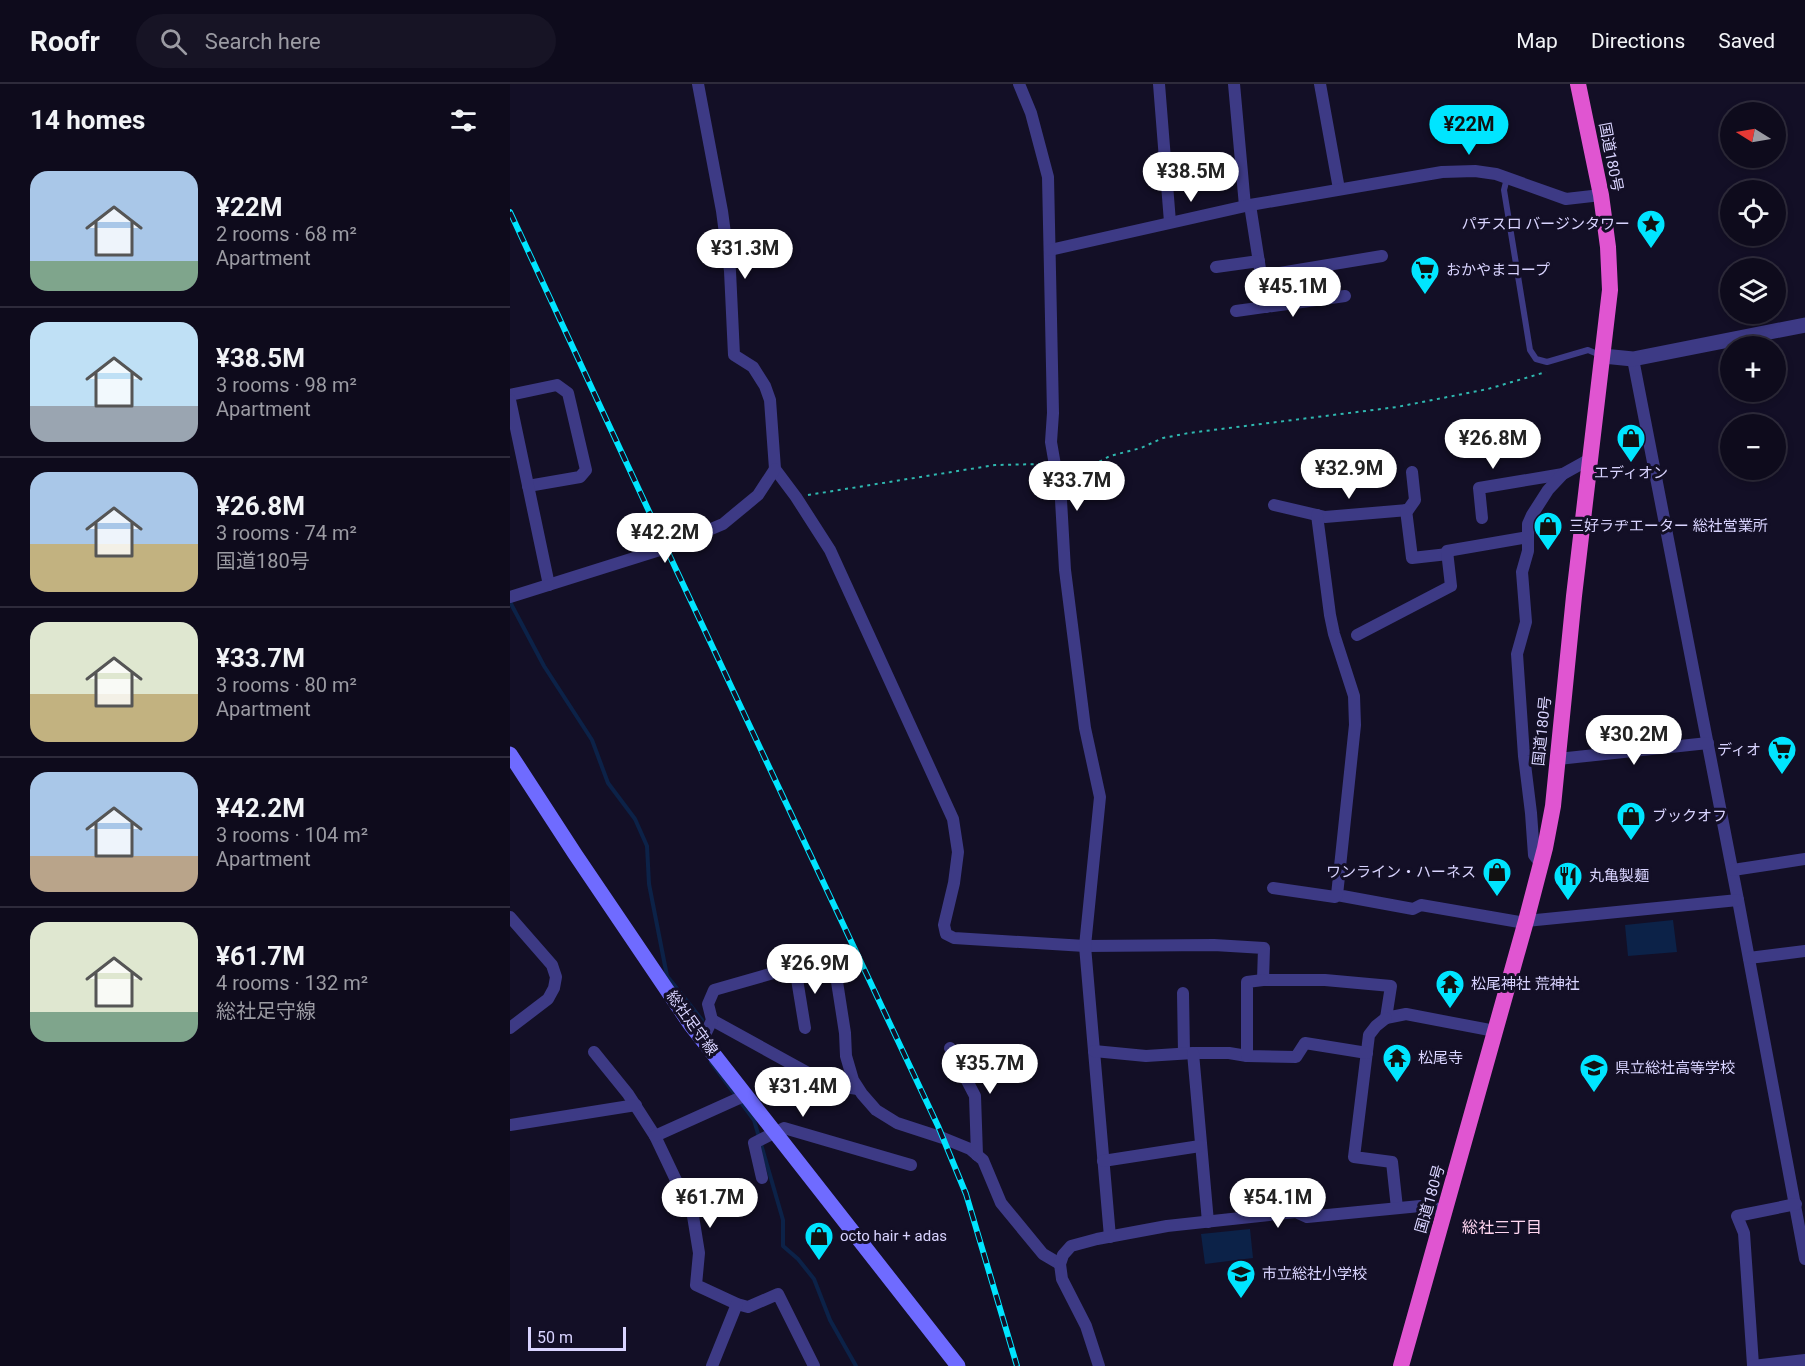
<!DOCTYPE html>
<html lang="en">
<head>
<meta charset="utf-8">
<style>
  :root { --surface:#0e0b1c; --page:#171425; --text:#f1f3f6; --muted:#9b9ba3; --line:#2e2b3b; --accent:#00e5ff }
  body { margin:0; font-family:Roboto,"Noto Sans JP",sans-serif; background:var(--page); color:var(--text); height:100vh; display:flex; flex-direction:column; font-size:22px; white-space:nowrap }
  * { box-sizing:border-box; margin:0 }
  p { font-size:20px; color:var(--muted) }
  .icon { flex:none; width:33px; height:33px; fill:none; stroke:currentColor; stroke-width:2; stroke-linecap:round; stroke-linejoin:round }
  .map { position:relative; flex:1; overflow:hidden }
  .drawer { display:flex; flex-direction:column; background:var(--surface); width:510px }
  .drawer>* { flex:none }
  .needle { width:39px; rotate:281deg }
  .fabs { position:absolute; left:1210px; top:18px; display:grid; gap:12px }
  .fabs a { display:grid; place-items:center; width:66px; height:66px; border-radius:50%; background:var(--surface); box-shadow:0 3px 9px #0003,0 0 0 2px var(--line); font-size:30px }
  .scale { position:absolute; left:18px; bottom:15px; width:98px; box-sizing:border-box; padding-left:6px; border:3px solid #d9d4ff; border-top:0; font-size:16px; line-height:21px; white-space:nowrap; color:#d9d4ff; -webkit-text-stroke:4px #130f26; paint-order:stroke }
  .price { position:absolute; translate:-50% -51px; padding:0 14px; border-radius:21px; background:#fff; color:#222; font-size:20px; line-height:39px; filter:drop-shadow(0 2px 3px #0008) }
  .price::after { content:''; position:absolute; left:50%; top:36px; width:18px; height:14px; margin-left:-9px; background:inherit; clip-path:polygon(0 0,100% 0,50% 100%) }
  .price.on { background:var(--accent); color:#111 }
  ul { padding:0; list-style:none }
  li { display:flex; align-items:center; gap:18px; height:150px; padding:0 30px }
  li+li { border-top:2px solid var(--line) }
  li span { display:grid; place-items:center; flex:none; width:168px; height:120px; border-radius:18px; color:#555 }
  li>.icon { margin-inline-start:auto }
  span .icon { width:72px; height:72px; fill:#fffc; stroke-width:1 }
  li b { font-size:26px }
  h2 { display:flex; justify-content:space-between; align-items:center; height:72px; padding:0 30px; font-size:26px }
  header { display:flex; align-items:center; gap:36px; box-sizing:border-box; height:84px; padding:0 30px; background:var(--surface); border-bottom:2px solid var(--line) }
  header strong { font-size:28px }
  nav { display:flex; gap:33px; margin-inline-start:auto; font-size:21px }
  .search { width:420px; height:54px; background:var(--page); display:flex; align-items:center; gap:15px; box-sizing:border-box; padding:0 21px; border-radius:33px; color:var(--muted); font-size:22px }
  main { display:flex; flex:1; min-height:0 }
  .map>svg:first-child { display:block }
</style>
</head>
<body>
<header>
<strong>Roofr</strong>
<div class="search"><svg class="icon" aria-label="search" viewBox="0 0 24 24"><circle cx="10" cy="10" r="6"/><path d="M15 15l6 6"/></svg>Search here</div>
<nav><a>Map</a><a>Directions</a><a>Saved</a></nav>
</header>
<main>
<section class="drawer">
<h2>14 homes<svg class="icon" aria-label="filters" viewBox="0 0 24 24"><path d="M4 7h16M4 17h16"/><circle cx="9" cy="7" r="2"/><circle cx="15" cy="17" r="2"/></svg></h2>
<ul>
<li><span style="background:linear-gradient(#a9c7e8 75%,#7fa58c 0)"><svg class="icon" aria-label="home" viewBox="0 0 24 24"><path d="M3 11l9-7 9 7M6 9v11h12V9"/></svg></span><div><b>¥22M</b><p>2 rooms · 68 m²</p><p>Apartment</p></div></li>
<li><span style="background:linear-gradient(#bfe0f5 70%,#9aa5b1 0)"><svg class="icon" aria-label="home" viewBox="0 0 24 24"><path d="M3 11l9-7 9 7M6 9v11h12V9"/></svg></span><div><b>¥38.5M</b><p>3 rooms · 98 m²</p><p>Apartment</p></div></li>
<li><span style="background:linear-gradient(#a9c7e8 60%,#c2b280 0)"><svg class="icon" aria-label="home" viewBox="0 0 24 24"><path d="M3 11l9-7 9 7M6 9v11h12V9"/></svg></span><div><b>¥26.8M</b><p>3 rooms · 74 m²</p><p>国道180号</p></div></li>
<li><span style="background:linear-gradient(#dfe7d0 60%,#c2b280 0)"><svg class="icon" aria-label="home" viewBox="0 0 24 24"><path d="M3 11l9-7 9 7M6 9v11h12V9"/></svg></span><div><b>¥33.7M</b><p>3 rooms · 80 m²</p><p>Apartment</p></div></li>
<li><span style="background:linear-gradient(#a9c7e8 70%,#b9a48a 0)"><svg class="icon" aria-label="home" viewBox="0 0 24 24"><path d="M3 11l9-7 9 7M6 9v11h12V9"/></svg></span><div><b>¥42.2M</b><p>3 rooms · 104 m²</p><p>Apartment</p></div></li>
<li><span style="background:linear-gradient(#dfe7d0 75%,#7fa58c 0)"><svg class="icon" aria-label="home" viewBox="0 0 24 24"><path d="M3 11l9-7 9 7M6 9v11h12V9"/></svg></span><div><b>¥61.7M</b><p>4 rooms · 132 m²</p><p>総社足守線</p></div></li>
</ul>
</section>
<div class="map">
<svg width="1295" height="1282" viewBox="0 0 1295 1282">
  <rect width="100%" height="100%" fill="#130f26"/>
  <g fill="#0c2248">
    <path d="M 1163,836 L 1167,868 L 1118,872 L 1115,841 Z"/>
    <path d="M 740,1145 L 743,1174 L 695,1180 L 691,1150 Z"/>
  </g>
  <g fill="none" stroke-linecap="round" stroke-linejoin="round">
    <g stroke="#0c2248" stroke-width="4">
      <path d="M 0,518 L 34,582 L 82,656 L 98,699 L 125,735 L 137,762 L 139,800 L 157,892 L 192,936 L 190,940"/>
      <path d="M 201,978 L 244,1036 L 273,1136 L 273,1162 L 288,1175 L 304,1195 L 320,1236 L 346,1282"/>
    </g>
    <g stroke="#2fb8b0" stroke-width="2" stroke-dasharray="3 4.5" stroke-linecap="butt">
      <path d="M 561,402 L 585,380 L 600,372 L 631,364 L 653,354 L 679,349 L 887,323 L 978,305 L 1036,288"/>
      <path d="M 298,411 L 485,381 L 533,380"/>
      <path d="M 913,1135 L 910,1145 L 915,1146"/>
    </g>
    <path stroke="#3d3a85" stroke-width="6" d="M 997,94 L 994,106 L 1020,266 L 1026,275 L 1037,278 L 1078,266 L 1090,271"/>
    <g stroke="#3d3a85" stroke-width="12">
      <path d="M 188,0 L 212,127 L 220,187 L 224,271 L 243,283 L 255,302 L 260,316 L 265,385 L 286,413 L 320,466 L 443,735 L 448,768 L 444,799 L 434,841 L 436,850 L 444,854 L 575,862 L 704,861 L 754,864 L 753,896 L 815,896 L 881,902 L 876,934 L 896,930 L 985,947"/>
      <path d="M 509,0 L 521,29 L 538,93 L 543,329 L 541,358 L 551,416 L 555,486 L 575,644 L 590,713 L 575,862 L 600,1153"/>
      <path d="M 649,0 L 660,138"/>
      <path d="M 724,0 L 735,122"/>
      <path d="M 810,0 L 829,105"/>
      <path d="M 740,121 L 756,223"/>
      <path d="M 540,166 L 740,121 L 932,88 L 965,87 L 986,90 L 1056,115 L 1091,111"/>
      <path d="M 706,183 L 749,177"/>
      <path d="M 751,192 L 872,172"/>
      <path d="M 726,227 L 835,212"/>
      <path d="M 1123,275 L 1228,816 L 1295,1175"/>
      <path d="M 0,311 L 47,301 L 58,309 L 76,386 L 70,393 L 18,402"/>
      <path d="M 0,316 L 39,501"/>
      <path d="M 764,421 L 815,433 L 898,426 L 905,416 L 902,388"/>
      <path d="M 896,426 L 902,474 L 938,470"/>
      <path d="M 807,431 L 820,531 L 824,550 L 844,612 L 845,641 L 827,811 L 903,825 L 911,821 L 1015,839"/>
      <path d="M 972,434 L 969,404 L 1053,390"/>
      <path d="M 0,513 L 156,464 L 213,440 L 248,411 L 265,385"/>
      <path d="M 847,551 L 941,502 L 937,467 L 1018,453"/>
      <path d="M 1048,675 L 1198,659"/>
      <path d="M 1031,780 L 1024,771 L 1021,729 L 1014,672 L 1007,570 L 1016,538 L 1012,488 L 1018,467 L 1018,440 L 1022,431 L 1038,406 L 1053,390 L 1080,375"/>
      <path d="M 1223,786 L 1295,775"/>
      <path d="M 763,804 L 825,813 L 827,811"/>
      <path d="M 0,833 L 42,881 L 46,893 L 44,904 L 38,915 L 0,944"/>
      <path d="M 1016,837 L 1228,816"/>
      <path d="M 1239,874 L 1295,867"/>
      <path d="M 285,883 L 295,944"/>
      <path d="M 673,909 L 674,969"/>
      <path d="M 876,934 L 866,942 L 859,951 L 844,1073 L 882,1078 L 887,1124"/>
      <path d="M 202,936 L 320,1001 L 348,1005"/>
      <path d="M 193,955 L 202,936 L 198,920 L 204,906 L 323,872 L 335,949 L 336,972 L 343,996 L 352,1010 L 366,1026 L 387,1039 L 433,1054 L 460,1065 L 473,1076 L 491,1119 L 533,1170 L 550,1180"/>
      <path d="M 440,964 L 465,1012 L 467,1071"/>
      <path d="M 584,967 L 636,972 L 683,969 L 719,969 L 737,972 L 786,973 L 795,959 L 857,969"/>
      <path d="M 84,968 L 118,1010 L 145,1052 L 183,1132 L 189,1169 L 186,1201 L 227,1220 L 238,1223 L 268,1210 L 304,1282"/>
      <path d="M 683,969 L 698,1138"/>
      <path d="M 737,972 L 737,898 L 753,896"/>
      <path d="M 0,1041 L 126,1021"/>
      <path d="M 145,1052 L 236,1011"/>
      <path d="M 593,1077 L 690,1062"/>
      <path d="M 252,1094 L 244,1059 L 274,1044 L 401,1081"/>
      <path d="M 1243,1281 L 1234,1149 L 1227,1132 L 1286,1120"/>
      <path d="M 202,1282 L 227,1220"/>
      <path d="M 589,1282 L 576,1242 L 552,1195 L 550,1180 L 553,1171 L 561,1162 L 587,1155 L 657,1142 L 786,1128 L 797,1133 L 910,1122 L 935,1126"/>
      <path d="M 1243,1282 L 1295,1276"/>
    </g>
    <path stroke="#3d3a85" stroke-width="15" d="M 1093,272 L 1123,275 L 1295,241"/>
    <path stroke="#6f6bff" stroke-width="15" d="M 0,670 L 65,770 L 180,940 L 448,1282"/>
    <path stroke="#e055d1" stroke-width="16" d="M 891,1282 L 1016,837 L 1035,764 L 1043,722 L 1064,512 L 1100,206 L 1098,163 L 1091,111 L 1068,0"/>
    <g stroke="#00e5ff" stroke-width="6">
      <path id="rail" d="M 0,128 L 156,464 L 428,1042 L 456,1110 L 507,1282"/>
    </g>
    <use href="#rail" stroke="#130f26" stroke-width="4" stroke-dasharray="11" stroke-linecap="butt"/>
  </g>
  <defs>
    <g id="sight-pin" transform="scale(1.5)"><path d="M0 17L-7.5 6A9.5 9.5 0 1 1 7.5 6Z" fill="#00e5ff" stroke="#130f26"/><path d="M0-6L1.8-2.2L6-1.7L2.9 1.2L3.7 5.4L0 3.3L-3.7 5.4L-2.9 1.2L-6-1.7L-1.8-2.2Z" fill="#111"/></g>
    <g id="supermarket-pin" transform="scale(1.5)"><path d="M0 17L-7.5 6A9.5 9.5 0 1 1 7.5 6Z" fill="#00e5ff" stroke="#130f26"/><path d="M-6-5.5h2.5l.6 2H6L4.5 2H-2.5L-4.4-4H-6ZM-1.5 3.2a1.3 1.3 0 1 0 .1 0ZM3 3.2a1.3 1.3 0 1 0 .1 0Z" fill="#111"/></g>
    <g id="shop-pin" transform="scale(1.5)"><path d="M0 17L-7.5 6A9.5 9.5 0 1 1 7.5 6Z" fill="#00e5ff" stroke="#130f26"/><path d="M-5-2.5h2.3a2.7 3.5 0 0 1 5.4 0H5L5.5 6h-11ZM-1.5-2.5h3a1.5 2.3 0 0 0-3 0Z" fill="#111"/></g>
    <g id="restaurant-pin" transform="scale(1.5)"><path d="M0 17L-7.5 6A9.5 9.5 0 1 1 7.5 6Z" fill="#00e5ff" stroke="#130f26"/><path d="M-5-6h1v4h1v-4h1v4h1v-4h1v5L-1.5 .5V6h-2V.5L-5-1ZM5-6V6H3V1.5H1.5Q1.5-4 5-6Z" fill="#111"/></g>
    <g id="temple-pin" transform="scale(1.5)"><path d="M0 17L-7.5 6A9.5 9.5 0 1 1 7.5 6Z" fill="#00e5ff" stroke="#130f26"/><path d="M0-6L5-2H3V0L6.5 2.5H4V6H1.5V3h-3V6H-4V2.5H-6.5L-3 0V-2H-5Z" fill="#111"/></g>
    <g id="school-pin" transform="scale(1.5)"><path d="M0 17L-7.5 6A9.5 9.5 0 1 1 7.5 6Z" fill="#00e5ff" stroke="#130f26"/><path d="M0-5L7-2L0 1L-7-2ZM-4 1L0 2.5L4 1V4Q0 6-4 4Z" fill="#111"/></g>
  </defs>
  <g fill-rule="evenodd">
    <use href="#sight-pin" x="1141" y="140"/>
    <use href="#supermarket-pin" x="915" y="186"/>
    <use href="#shop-pin" x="1121" y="354"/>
    <use href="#shop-pin" x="1038" y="442"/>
    <use href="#supermarket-pin" x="1272" y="666"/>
    <use href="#shop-pin" x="1121" y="732"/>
    <use href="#shop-pin" x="987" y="788"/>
    <use href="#restaurant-pin" x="1058" y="792"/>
    <use href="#temple-pin" x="940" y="900"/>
    <use href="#temple-pin" x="887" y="974"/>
    <use href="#school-pin" x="1084" y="984"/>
    <use href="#shop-pin" x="309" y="1152"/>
    <use href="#school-pin" x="731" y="1190"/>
  </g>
  <g text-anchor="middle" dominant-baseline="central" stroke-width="6" stroke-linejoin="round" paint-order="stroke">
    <g font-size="15" fill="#d9d4ff" stroke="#130f26">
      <text transform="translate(1101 73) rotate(79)">国道180号</text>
      <text transform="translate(1032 647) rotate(-84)">国道180号</text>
      <text transform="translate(182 939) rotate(54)">総社足守線</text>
      <text transform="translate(920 1115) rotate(-74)">国道180号</text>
    </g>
    <g font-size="15" fill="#d9d4ff" stroke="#130f26" text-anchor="start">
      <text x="1120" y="140" text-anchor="end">パチスロ バージンタワー</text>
      <text x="936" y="186">おかやまコープ</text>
      <text x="1121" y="389" text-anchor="middle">エディオン</text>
      <text x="1059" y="442">三好ラヂエーター 総社営業所</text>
      <text x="1251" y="666" text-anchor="end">ディオ</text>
      <text x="1142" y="732">ブックオフ</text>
      <text x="966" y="788" text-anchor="end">ワンライン・ハーネス</text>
      <text x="1079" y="792">丸亀製麺</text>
      <text x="961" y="900">松尾神社 荒神社</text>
      <text x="908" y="974">松尾寺</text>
      <text x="1105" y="984">県立総社高等学校</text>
      <text x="330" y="1152">octo hair + adas</text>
      <text x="752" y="1190">市立総社小学校</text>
    </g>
    <g font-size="16" fill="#ffd6f0" stroke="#130f26">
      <text x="992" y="1143">総社三丁目</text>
    </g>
  </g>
</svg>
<div class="fabs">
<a><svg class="needle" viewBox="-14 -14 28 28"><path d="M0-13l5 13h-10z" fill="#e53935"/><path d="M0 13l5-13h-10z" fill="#9b9ba3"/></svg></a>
<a><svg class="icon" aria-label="locate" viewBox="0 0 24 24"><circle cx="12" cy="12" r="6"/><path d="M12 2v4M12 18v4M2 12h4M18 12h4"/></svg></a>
<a><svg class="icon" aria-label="layers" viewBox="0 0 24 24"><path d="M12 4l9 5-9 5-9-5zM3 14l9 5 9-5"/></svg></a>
<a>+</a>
<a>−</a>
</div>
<div class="scale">50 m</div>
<b class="price on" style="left:959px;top:72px">¥22M</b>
<b class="price" style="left:681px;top:119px">¥38.5M</b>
<b class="price" style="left:235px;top:196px">¥31.3M</b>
<b class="price" style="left:783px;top:234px">¥45.1M</b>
<b class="price" style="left:983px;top:386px">¥26.8M</b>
<b class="price" style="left:839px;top:416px">¥32.9M</b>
<b class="price" style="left:567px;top:428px">¥33.7M</b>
<b class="price" style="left:155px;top:480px">¥42.2M</b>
<b class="price" style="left:1124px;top:682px">¥30.2M</b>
<b class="price" style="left:305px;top:911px">¥26.9M</b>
<b class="price" style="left:480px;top:1011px">¥35.7M</b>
<b class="price" style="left:293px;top:1034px">¥31.4M</b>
<b class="price" style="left:200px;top:1145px">¥61.7M</b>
<b class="price" style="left:768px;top:1145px">¥54.1M</b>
</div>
</main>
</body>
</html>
